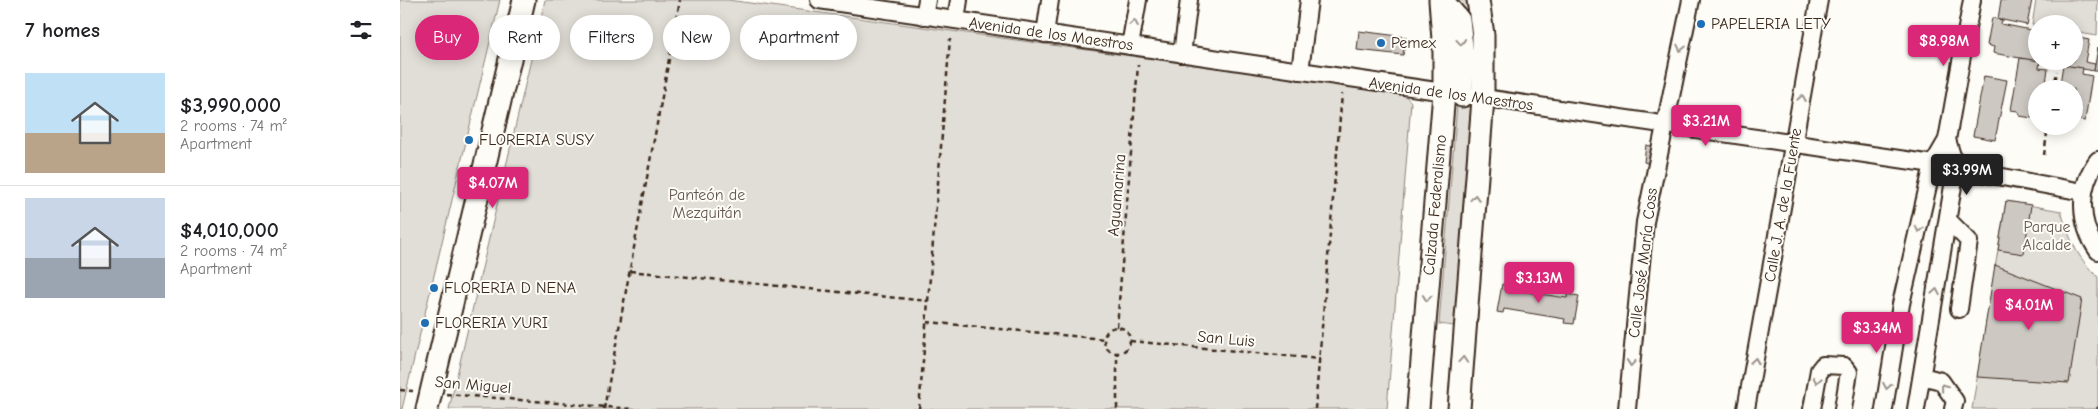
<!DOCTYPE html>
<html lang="en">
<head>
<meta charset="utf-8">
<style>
  :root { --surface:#fff; --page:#f6f6f6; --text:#202124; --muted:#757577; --line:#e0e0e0; --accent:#db2777 }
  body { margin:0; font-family:"Comic Neue",sans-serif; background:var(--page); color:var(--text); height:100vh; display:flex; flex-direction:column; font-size:19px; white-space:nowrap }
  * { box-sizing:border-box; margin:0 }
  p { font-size:16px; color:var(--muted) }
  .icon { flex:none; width:28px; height:28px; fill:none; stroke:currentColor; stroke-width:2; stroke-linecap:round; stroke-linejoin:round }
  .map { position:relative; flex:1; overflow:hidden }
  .drawer { display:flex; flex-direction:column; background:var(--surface); width:400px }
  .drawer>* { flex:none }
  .guide { position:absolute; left:15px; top:15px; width:475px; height:45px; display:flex; gap:10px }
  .controls { position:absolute; left:1628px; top:15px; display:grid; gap:10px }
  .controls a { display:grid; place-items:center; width:55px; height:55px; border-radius:50%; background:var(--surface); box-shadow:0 2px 12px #0003; font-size:25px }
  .price { position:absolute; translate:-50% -42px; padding:0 11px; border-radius:5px; background:var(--accent); color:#fff; font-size:16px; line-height:32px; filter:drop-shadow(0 1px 2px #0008) }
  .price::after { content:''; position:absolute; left:50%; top:30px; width:15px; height:11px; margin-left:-8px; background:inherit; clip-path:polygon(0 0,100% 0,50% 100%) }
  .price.on { background:#222; color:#fff }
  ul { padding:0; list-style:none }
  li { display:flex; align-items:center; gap:15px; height:125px; padding:0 25px }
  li+li { border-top:1px solid var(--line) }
  li span { display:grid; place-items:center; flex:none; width:140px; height:100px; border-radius:0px; color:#555 }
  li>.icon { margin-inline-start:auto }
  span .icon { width:60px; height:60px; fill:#fffc; stroke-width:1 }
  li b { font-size:21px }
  h2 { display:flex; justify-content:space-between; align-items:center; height:60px; padding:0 25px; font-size:21px }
  .pill { padding:0 18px; border-radius:22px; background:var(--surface); box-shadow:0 2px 12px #0003; font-size:18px; line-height:45px }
  .pill.on { background:var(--accent); color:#fff }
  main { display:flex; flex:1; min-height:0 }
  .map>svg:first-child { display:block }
</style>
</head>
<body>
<main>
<section class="drawer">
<h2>7 homes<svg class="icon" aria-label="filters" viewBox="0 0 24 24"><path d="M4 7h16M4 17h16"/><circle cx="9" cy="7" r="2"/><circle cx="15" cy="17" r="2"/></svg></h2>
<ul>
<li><span style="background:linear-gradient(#bfe0f5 60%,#b9a48a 0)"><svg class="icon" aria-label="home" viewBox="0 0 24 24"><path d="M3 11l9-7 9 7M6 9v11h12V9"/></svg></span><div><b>$3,990,000</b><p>2 rooms · 74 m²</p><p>Apartment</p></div></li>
<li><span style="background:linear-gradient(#c9d6e8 60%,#9aa5b1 0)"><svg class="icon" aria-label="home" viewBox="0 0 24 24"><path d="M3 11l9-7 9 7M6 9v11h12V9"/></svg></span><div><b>$4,010,000</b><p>2 rooms · 74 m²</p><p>Apartment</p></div></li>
</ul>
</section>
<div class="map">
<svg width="1698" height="409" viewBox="0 0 1698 409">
  <rect width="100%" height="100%" fill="#fdfcf7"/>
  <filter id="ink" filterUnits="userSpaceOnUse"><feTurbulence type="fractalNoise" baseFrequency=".02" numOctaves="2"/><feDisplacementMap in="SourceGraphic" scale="10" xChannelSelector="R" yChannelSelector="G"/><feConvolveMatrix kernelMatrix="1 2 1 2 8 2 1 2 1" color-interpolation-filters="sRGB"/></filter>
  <g filter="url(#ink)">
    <g fill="#e1ded7" stroke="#8e847a">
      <path d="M 0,0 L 100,0 L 2,409 L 0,409 Z"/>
      <path d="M 145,0 L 328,0 L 1004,94 L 1011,102 L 987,409 L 49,409 Z"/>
      <path d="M 1058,0 L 1070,0 L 1074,70 Z"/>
      <path d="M 1636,0 L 1698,0 L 1697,36 L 1674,32 L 1674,24 L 1632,25 Z"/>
      <path d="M 1057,105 L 1071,108 L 1054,326 L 1039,324 Z"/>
      <path d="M 1606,201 L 1661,211 C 1669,238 1677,258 1698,277 L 1698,409 L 1572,409 Z"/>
    </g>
    <g fill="#cdc8c2" stroke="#3b2a1e">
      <path d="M 1601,0 L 1632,0 L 1627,25 L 1598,19 Z"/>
      <path d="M 1592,18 L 1602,20 L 1601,24 L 1636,31 L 1636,61 L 1593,53 L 1594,47 L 1587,45 Z"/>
      <path d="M 959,31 L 1006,37 L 1003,55 L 957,50 Z"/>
      <path d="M 1674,37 L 1689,40 L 1685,62 L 1695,64 L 1694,71 L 1640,61 L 1674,61 Z"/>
      <path d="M 1698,47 L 1698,71 L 1694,71 Z"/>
      <path d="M 1620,58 L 1640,61 L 1639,68 L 1648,69 L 1645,89 L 1636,89 L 1636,114 L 1632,118 L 1620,116 L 1618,111 L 1611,110 Z"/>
      <path d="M 1663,65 L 1683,68 L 1682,74 L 1692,76 L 1685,121 L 1679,120 L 1675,124 L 1674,89 L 1659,89 Z"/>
      <path d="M 1584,76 L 1607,80 L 1595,140 L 1573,136 Z"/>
      <path d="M 1246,145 L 1256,147 L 1253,165 L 1244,162 Z"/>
      <path d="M 1606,201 L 1631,205 L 1624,254 L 1598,250 Z"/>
      <path d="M 1595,265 L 1682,299 L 1669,383 L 1577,377 Z"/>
      <path d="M 1102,284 L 1107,285 L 1107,289 L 1167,298 L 1168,294 L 1179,296 L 1174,324 L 1164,323 L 1165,319 L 1104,309 L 1103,313 L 1097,312 Z"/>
    </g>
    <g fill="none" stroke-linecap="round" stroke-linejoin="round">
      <g stroke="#3b2a1e" stroke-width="20">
        <g id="minor">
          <path d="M 419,0 L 1533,164 L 1683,192"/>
          <path d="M 524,16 L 527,0"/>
          <path d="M 556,20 L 559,0"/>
          <path d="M 645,34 L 650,0"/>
          <path d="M 730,46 L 738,0"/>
          <path d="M 782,54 L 789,0"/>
          <path d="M 900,71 L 909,0"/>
          <path d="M 1698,160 C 1677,187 1679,224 1698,251"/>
          <path d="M 1548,220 L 1569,241 L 1559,309"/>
          <path d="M 1522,376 L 1541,381 L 1555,401 L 1553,409"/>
          <path d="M 1227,409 L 1245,222 L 1291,0"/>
          <path d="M 1346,409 L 1419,0"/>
          <path d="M 1412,409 L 1419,370 L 1423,365 L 1444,366 L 1449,372 L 1443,409"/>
          <path d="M 1484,409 L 1501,304 L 1533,164 L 1547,140 L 1572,0"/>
          <path d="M 1516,409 L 1556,168 L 1547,140"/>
        </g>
      </g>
      <g stroke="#3b2a1e" stroke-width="25">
        <g id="major">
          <path d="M 1042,0 L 1059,20 L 1063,56 L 1062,96"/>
          <path d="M 27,409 L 124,0"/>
          <path d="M 1018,409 L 1044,93 L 1044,53 L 1040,0"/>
          <path d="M 1059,409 L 1083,99 L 1083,35 L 1078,0"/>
        </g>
      </g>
      <g stroke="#3b2a1e" stroke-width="2.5" stroke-dasharray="5 4" stroke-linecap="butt">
        <path d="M 1654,89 L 1657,71"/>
        <path d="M 1644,155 L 1648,126"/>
        <path d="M 230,271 L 528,301"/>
        <path d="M 527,322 L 704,339"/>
        <path d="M 717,327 L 738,65"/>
        <circle cx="717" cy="340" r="13"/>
        <path d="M 730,341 L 920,359"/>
        <path d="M 0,390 L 13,391"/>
        <path d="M 46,394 L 233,409"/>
        <path d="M 204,409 L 280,0"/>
        <path d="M 519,409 L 550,39"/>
        <path d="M 717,409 L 717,353"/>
        <path d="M 915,409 L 942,94"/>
        <path d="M 1697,409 L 1698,407"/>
      </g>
      <use href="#minor" stroke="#fdfcf7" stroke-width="16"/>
      <use href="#major" stroke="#fdfcf7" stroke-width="21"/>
    </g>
    <defs><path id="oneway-chevron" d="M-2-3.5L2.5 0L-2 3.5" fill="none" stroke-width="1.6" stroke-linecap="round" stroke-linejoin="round" transform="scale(1.25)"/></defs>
    <g stroke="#9c938a">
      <use href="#oneway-chevron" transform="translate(734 23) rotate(-81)"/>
      <use href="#oneway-chevron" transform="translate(1061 42) rotate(85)"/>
      <use href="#oneway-chevron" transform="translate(1281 48) rotate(102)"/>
      <use href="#oneway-chevron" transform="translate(1402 98) rotate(-80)"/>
      <use href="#oneway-chevron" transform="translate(1075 198) rotate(-86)"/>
      <use href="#oneway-chevron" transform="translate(1519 229) rotate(103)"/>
      <use href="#oneway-chevron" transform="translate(1536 292) rotate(-80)"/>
      <use href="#oneway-chevron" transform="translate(1027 298) rotate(95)"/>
      <use href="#oneway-chevron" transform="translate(1063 360) rotate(-86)"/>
      <use href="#oneway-chevron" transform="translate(1355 361) rotate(-80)"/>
      <use href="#oneway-chevron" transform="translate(1231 363) rotate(95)"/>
      <use href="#oneway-chevron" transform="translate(1417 380) rotate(100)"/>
      <use href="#oneway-chevron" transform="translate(1487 386) rotate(100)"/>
      <use href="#oneway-chevron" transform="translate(1544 387) rotate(-129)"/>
    </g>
  </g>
  <g fill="#1f6fb2" stroke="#fdfcf7" stroke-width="2">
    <circle cx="1301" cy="24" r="5"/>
    <circle cx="981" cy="43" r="5"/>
    <circle cx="69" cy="140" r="5"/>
    <circle cx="34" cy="288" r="5"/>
    <circle cx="25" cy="323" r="5"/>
  </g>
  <g text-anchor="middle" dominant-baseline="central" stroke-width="4" stroke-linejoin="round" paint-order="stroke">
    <g font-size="16" fill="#3b2a1e" stroke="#fdfcf7" text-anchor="start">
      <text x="1311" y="24">PAPELERIA LETY</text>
      <text x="991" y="43">Pemex</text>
      <text x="79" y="140">FLORERIA SUSY</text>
      <text x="44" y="288">FLORERIA D NENA</text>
      <text x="35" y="323">FLORERIA YURI</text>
    </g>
    <g font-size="16" fill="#3b2a1e" stroke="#fdfcf7">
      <text transform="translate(651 34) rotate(8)">Avenida de los Maestros</text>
      <text transform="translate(1051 94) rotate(8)">Avenida de los Maestros</text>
      <text transform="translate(717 195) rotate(-85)">Aguamarina</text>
      <text transform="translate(1035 205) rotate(-85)">Calzada Federalismo</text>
      <text transform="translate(1383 205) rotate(-80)">Calle J. A. de la Fuente</text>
      <text transform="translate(1243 263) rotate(-83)">Calle José María Coss</text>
      <text transform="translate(826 339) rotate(5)">San Luis</text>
      <text transform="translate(73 385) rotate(5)">San Miguel</text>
    </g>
    <g font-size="16" fill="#64574c" stroke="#fdfcf7">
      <text x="307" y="195">Panteón de<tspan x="307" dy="18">Mezquitán</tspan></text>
      <text x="1647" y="227">Parque<tspan x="1647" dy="18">Alcalde</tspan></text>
    </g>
  </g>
</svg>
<div class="controls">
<a>+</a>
<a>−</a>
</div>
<b class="price" style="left:1544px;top:67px">$8.98M</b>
<b class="price" style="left:1306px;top:147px">$3.21M</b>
<b class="price on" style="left:1567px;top:196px">$3.99M</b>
<b class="price" style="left:93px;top:209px">$4.07M</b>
<b class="price" style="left:1139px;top:304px">$3.13M</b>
<b class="price" style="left:1629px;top:331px">$4.01M</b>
<b class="price" style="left:1477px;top:354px">$3.34M</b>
<div class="guide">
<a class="pill on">Buy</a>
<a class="pill">Rent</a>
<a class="pill">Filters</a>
<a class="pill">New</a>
<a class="pill">Apartment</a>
</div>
</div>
</main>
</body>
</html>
